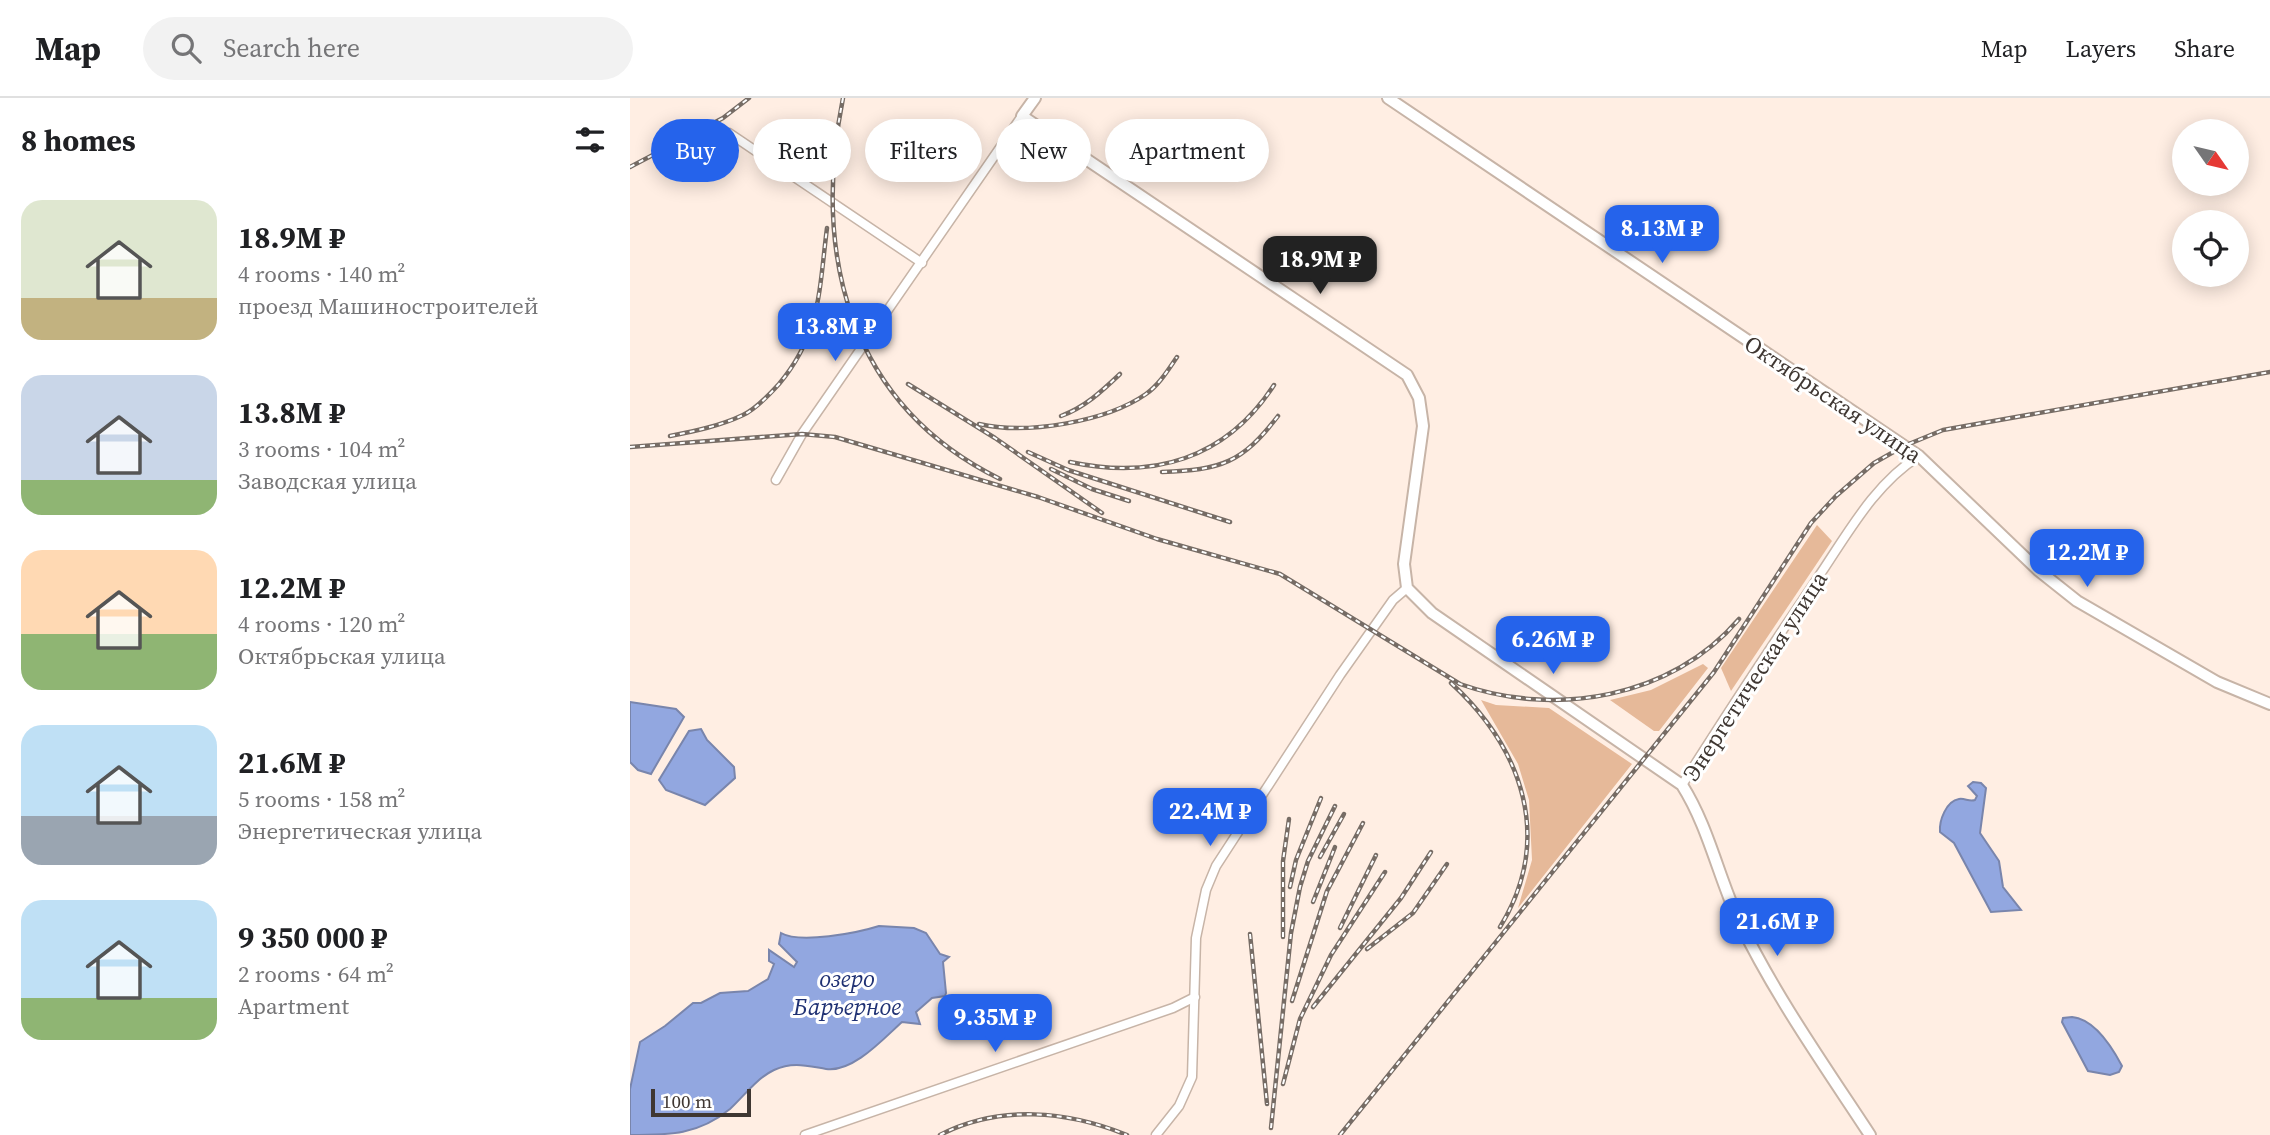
<!DOCTYPE html>
<html lang="en">
<head>
<meta charset="utf-8">
<style>
  :root { --surface:#fff; --page:#f2f2f2; --text:#202124; --muted:#757577; --line:#e0e0e0; --accent:#2563eb }
  body { margin:0; font-family:"Source Serif 4",serif; background:var(--page); color:var(--text); height:100vh; display:flex; flex-direction:column; font-size:26px; white-space:nowrap }
  * { box-sizing:border-box; margin:0 }
  p { font-size:23px; color:var(--muted) }
  .icon { flex:none; width:38px; height:38px; fill:none; stroke:currentColor; stroke-width:2; stroke-linecap:round; stroke-linejoin:round }
  .map { position:relative; flex:1; overflow:hidden }
  .details { display:flex; flex-direction:column; background:var(--surface); width:630px }
  .details>* { flex:none }
  .banner { position:absolute; left:21px; top:21px; width:665px; height:63px; display:flex; gap:14px }
  .needle { width:46px; rotate:124deg }
  .buttons { position:absolute; left:1542px; top:21px; display:grid; gap:14px }
  .buttons a { display:grid; place-items:center; width:77px; height:77px; border-radius:50%; background:var(--surface); box-shadow:0 4px 18px #0003; font-size:35px }
  .scale { position:absolute; left:21px; bottom:18px; width:100px; box-sizing:border-box; padding-left:7px; border:4px solid #3f3732; border-top:0; font-size:19px; line-height:24px; white-space:nowrap; color:#3f3732; -webkit-text-stroke:5px #fff; paint-order:stroke }
  .price { position:absolute; translate:-50% -60px; padding:0 16px; border-radius:14px; background:var(--accent); color:#fff; font-size:23px; line-height:46px; filter:drop-shadow(0 2px 4px #0008) }
  .price::after { content:''; position:absolute; left:50%; top:42px; width:21px; height:16px; margin-left:-10px; background:inherit; clip-path:polygon(0 0,100% 0,50% 100%) }
  .price.active { background:#222; color:#fff }
  ul { padding:0; list-style:none }
  li { display:flex; align-items:center; gap:21px; height:175px; padding:0 21px }
  li span { display:grid; place-items:center; flex:none; width:196px; height:140px; border-radius:21px; color:#555 }
  li>.icon { margin-inline-start:auto }
  span .icon { width:84px; height:84px; fill:#fffc; stroke-width:1 }
  li b { font-size:30px }
  h2 { display:flex; justify-content:space-between; align-items:center; height:84px; padding:0 21px; font-size:30px }
  .chip { padding:0 24px; border-radius:32px; background:var(--surface); box-shadow:0 4px 18px #0003; font-size:24px; line-height:63px }
  .chip.active { background:var(--accent); color:#fff }
  header { display:flex; align-items:center; gap:42px; box-sizing:border-box; height:98px; padding:0 35px; background:var(--surface); border-bottom:2px solid var(--line) }
  header strong { font-size:33px }
  nav { display:flex; gap:38px; margin-inline-start:auto; font-size:24px }
  .search { width:490px; height:63px; background:var(--page); display:flex; align-items:center; gap:18px; box-sizing:border-box; padding:0 24px; border-radius:38px; color:var(--muted); font-size:26px }
  main { display:flex; flex:1; min-height:0 }
  .map>svg:first-child { display:block }
</style>
</head>
<body>
<header>
<strong>Map</strong>
<div class="search"><svg class="icon" aria-label="search" viewBox="0 0 24 24"><circle cx="10" cy="10" r="6"/><path d="M15 15l6 6"/></svg>Search here</div>
<nav><a>Map</a><a>Layers</a><a>Share</a></nav>
</header>
<main>
<section class="details">
<h2>8 homes<svg class="icon" aria-label="filters" viewBox="0 0 24 24"><path d="M4 7h16M4 17h16"/><circle cx="9" cy="7" r="2"/><circle cx="15" cy="17" r="2"/></svg></h2>
<ul>
<li><span style="background:linear-gradient(#dfe7d0 70%,#c2b280 0)"><svg class="icon" aria-label="home" viewBox="0 0 24 24"><path d="M3 11l9-7 9 7M6 9v11h12V9"/></svg></span><div><b>18.9M ₽</b><p>4 rooms · 140 m²</p><p>проезд Машиностроителей</p></div></li>
<li><span style="background:linear-gradient(#c9d6e8 75%,#8fb573 0)"><svg class="icon" aria-label="home" viewBox="0 0 24 24"><path d="M3 11l9-7 9 7M6 9v11h12V9"/></svg></span><div><b>13.8M ₽</b><p>3 rooms · 104 m²</p><p>Заводская улица</p></div></li>
<li><span style="background:linear-gradient(#ffd9b3 60%,#8fb573 0)"><svg class="icon" aria-label="home" viewBox="0 0 24 24"><path d="M3 11l9-7 9 7M6 9v11h12V9"/></svg></span><div><b>12.2M ₽</b><p>4 rooms · 120 m²</p><p>Октябрьская улица</p></div></li>
<li><span style="background:linear-gradient(#bfe0f5 65%,#9aa5b1 0)"><svg class="icon" aria-label="home" viewBox="0 0 24 24"><path d="M3 11l9-7 9 7M6 9v11h12V9"/></svg></span><div><b>21.6M ₽</b><p>5 rooms · 158 m²</p><p>Энергетическая улица</p></div></li>
<li><span style="background:linear-gradient(#bfe0f5 70%,#8fb573 0)"><svg class="icon" aria-label="home" viewBox="0 0 24 24"><path d="M3 11l9-7 9 7M6 9v11h12V9"/></svg></span><div><b>9 350 000 ₽</b><p>2 rooms · 64 m²</p><p>Apartment</p></div></li>
</ul>
</section>
<div class="map">
<svg width="1640" height="1037" viewBox="0 0 1640 1037">
  <rect width="100%" height="100%" fill="#ffeee3"/>
  <g fill="#e6b999">
    <path d="M 1187,427 L 1202,443 L 1101,593 L 1091,570 Z"/>
    <path d="M 1073,566 L 1078,570 L 1029,633 L 1024,633 L 980,602 L 1021,592 Z"/>
    <path d="M 851,602 L 866,607 L 919,610 L 1002,666 L 888,810 L 902,762 L 899,702 L 888,666 Z"/>
  </g>
  <g fill="#92a7e0" stroke="#7985ac" stroke-width="2">
    <path d="M 0,604 L 46,611 L 54,619 L 21,676 L 8,672 L 0,664 Z"/>
    <path d="M 71,631 L 77,642 L 104,669 L 105,680 L 75,707 L 36,692 L 29,682 L 59,633 Z"/>
    <path d="M 1343,684 L 1351,685 L 1356,690 L 1350,735 L 1369,763 L 1373,789 L 1391,812 L 1361,814 L 1324,745 L 1310,734 C 1309,723 1316,703 1329,701 C 1335,700 1339,704 1345,702 L 1347,698 L 1338,688 Z"/>
    <path d="M 249,828 L 284,830 L 296,835 L 310,856 L 319,859 L 313,864 L 316,895 L 315,898 L 302,900 L 286,914 L 290,926 L 272,924 C 254,940 223,975 196,971 C 178,968 163,963 144,972 C 127,980 114,998 100,1011 C 68,1037 40,1037 0,1037 L 0,991 L 10,944 L 35,928 L 63,905 L 71,905 L 90,895 L 118,893 L 138,881 L 144,866 L 139,863 L 139,852 L 164,869 L 167,864 L 149,846 L 151,835 C 170,846 227,835 249,828 Z"/>
    <path d="M 1442,919 C 1464,921 1482,949 1492,968 L 1489,974 L 1480,977 L 1458,973 L 1432,924 L 1433,920 Z"/>
  </g>
  <g fill="none" stroke-linecap="round" stroke-linejoin="round">
    <g stroke="#c7b4a7" stroke-width="11">
      <g id="street">
        <path d="M 99,35 L 292,165"/>
        <path d="M 146,382 L 172,336 L 392,18"/>
        <path d="M 1052,687 C 1096,617 1141,549 1187,481 C 1217,437 1244,386 1289,358"/>
        <path d="M 175,1037 L 543,910 L 565,899"/>
        <path d="M 526,1037 L 549,1008 L 562,979 L 566,840 L 576,792 L 586,768 L 710,577 L 763,502 L 777,490"/>
      </g>
    </g>
    <g stroke="#c7b4a7" stroke-width="14">
      <g id="secondary">
        <path d="M 405,0 L 392,18 L 777,277 L 789,300 L 793,328 L 774,466 L 777,490 L 802,515 L 1052,687 C 1078,728 1088,777 1108,821 C 1144,896 1194,967 1240,1037"/>
        <path d="M 758,0 L 1289,358 L 1408,472 L 1447,503 L 1587,584 L 1640,606"/>
      </g>
    </g>
    <use href="#street" stroke="#fff" stroke-width="8"/>
    <use href="#secondary" stroke="#fff" stroke-width="10"/>
    <g stroke="#766c65" stroke-width="4.5">
      <g id="rail">
        <path d="M 213,0 C 182,156 218,306 370,381"/>
        <path d="M 0,69 L 93,20 L 119,0"/>
        <path d="M 278,286 L 365,340 L 472,415"/>
        <path d="M 431,318 C 455,309 471,294 490,276"/>
        <path d="M 349,326 C 396,337 476,324 516,296 C 529,287 538,272 547,259"/>
        <path d="M 40,338 C 65,333 90,328 113,317 C 126,311 139,297 149,286 C 191,236 189,192 197,130"/>
        <path d="M 0,349 L 172,336 L 205,339 L 408,399 L 527,441 L 650,476 L 830,586 C 925,620 1042,600 1109,521"/>
        <path d="M 398,354 L 438,372 L 600,424"/>
        <path d="M 440,364 C 523,382 596,361 644,287"/>
        <path d="M 421,371 L 462,391 L 499,403"/>
        <path d="M 532,374 C 591,372 612,365 648,318"/>
        <path d="M 821,585 C 893,651 924,741 870,829"/>
        <path d="M 690,759 L 714,716"/>
        <path d="M 660,789 L 666,762 L 691,700"/>
        <path d="M 683,804 L 705,749"/>
        <path d="M 710,830 L 746,757"/>
        <path d="M 620,836 L 637,1006"/>
        <path d="M 653,839 L 653,763 L 659,721"/>
        <path d="M 737,851 L 783,815 L 817,766"/>
        <path d="M 662,903 L 697,793 L 733,725"/>
        <path d="M 683,909 L 771,800 L 801,754"/>
        <path d="M 653,986 L 670,921 L 701,857 L 755,774"/>
        <path d="M 641,1030 L 661,835 L 670,789 L 678,763 L 705,708"/>
        <path d="M 310,1037 C 370,1006 438,1013 497,1037"/>
        <path d="M 710,1037 L 1084,574 L 1181,425 L 1206,398 L 1244,365 L 1274,348 L 1313,332 L 1640,274"/>
      </g>
    </g>
    <use href="#rail" stroke="#fff" stroke-width="2" stroke-dasharray="5" stroke-linecap="butt"/>
  </g>
  <g text-anchor="middle" dominant-baseline="central" stroke-width="6" stroke-linejoin="round" paint-order="stroke">
    <g font-size="23" fill="#3f3732" stroke="#fff">
      <text transform="translate(1203 301) rotate(34)">Октябрьская улица</text>
      <text transform="translate(1125 578) rotate(-57)">Энергетическая улица</text>
    </g>
    <g font-size="24" font-style="italic" fill="#1f3173" stroke="#fff">
      <text x="217" y="880">озеро<tspan x="217" dy="28">Барьерное</tspan></text>
    </g>
  </g>
</svg>
<div class="buttons">
<a><svg class="needle" viewBox="-14 -14 28 28"><path d="M0-13l5 13h-10z" fill="#e53935"/><path d="M0 13l5-13h-10z" fill="#757577"/></svg></a>
<a><svg class="icon" aria-label="locate" viewBox="0 0 24 24"><circle cx="12" cy="12" r="6"/><path d="M12 2v4M12 18v4M2 12h4M18 12h4"/></svg></a>
</div>
<div class="scale">100 m</div>
<b class="price" style="left:1032px;top:167px">8.13M ₽</b>
<b class="price active" style="left:690px;top:198px">18.9M ₽</b>
<b class="price" style="left:205px;top:265px">13.8M ₽</b>
<b class="price" style="left:1457px;top:491px">12.2M ₽</b>
<b class="price" style="left:923px;top:578px">6.26M ₽</b>
<b class="price" style="left:580px;top:750px">22.4M ₽</b>
<b class="price" style="left:1147px;top:860px">21.6M ₽</b>
<b class="price" style="left:365px;top:956px">9.35M ₽</b>
<div class="banner">
<a class="chip active">Buy</a>
<a class="chip">Rent</a>
<a class="chip">Filters</a>
<a class="chip">New</a>
<a class="chip">Apartment</a>
</div>
</div>
</main>
</body>
</html>
